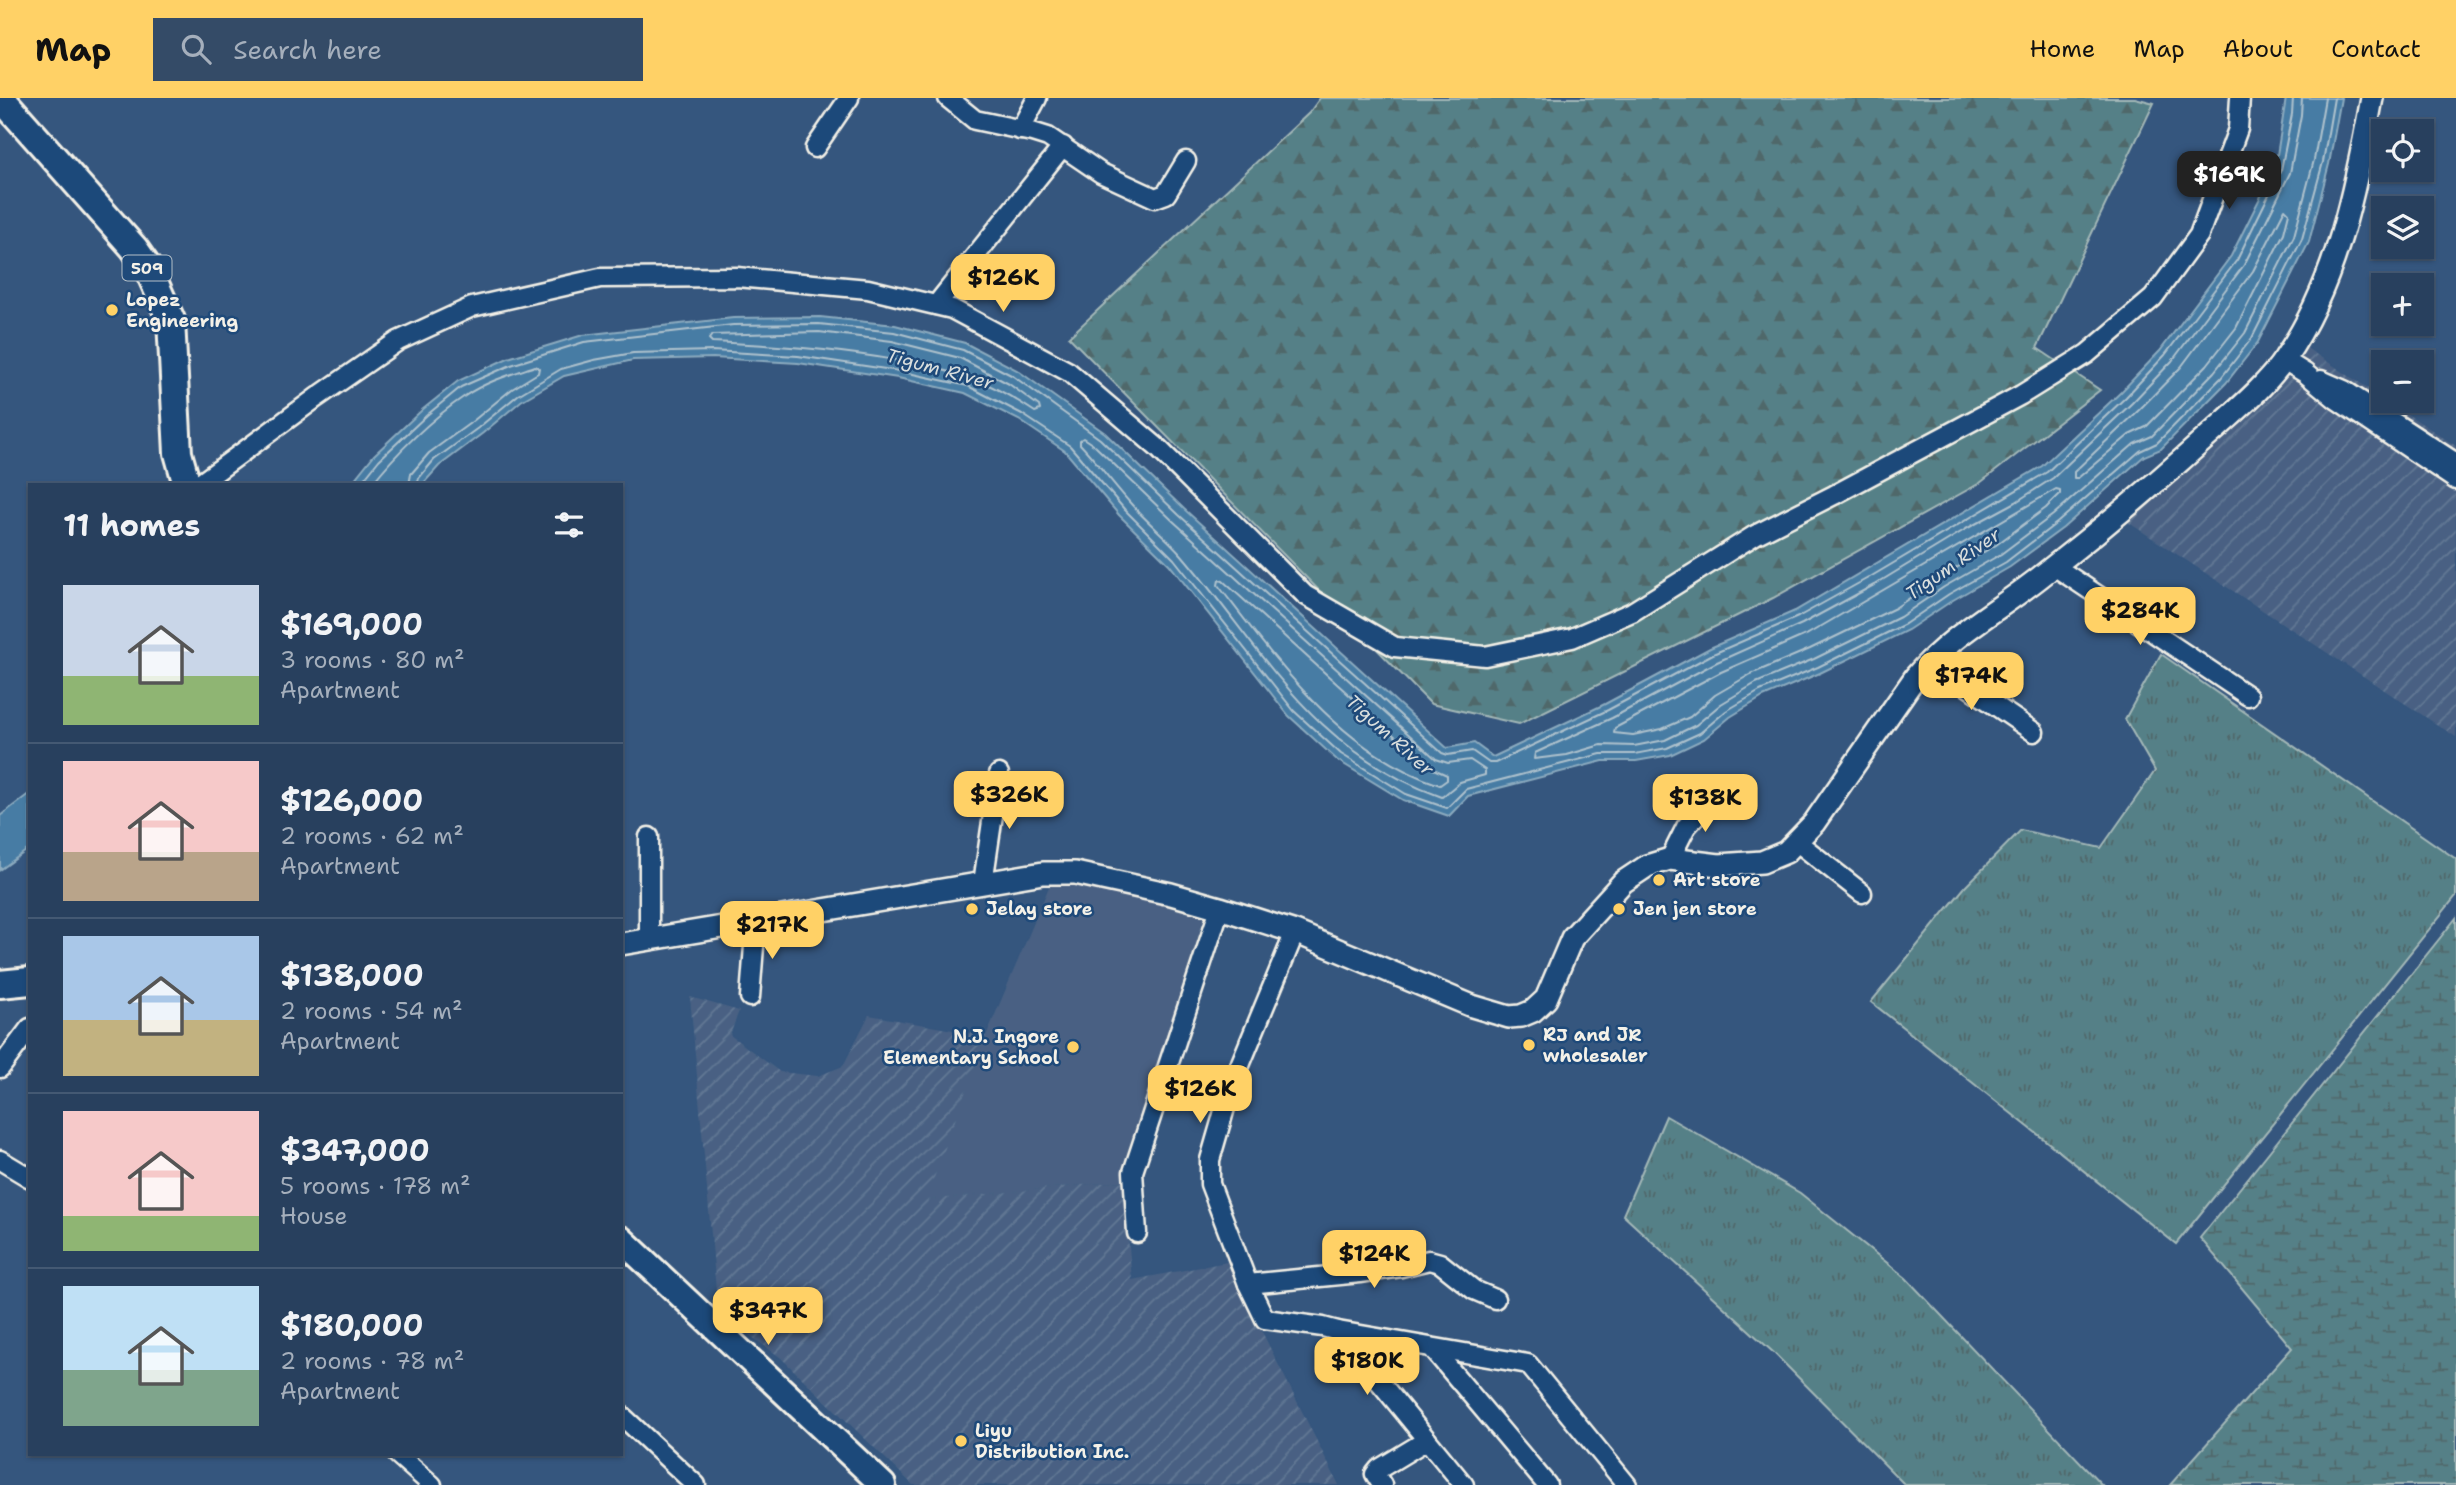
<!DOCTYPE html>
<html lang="en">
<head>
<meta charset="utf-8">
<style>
  :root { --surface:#28405e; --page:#344b67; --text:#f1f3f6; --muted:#a5afbc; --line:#445973; --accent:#ffd166 }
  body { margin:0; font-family:"Shantell Sans",sans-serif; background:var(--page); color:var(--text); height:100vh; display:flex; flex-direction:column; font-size:26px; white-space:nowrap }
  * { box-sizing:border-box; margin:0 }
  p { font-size:23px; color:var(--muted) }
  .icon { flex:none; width:38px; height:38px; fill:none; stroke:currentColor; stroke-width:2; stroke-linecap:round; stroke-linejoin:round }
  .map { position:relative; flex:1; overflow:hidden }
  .sheet { position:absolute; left:28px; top:385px; width:595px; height:973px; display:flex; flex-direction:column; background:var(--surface); border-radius:0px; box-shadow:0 2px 5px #0004,0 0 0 2px var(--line) }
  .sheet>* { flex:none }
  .buttons { position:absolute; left:2371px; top:21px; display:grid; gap:14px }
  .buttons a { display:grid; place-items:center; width:63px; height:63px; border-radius:0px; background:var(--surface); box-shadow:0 2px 5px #0004,0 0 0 2px var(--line); font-size:35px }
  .price { position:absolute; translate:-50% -60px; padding:0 16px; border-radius:14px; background:var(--accent); color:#111; font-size:23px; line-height:46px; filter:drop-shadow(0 2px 4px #0008) }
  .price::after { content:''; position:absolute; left:50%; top:42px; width:21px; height:16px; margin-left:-10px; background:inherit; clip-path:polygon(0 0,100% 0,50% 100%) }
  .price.selected { background:#222; color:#fff }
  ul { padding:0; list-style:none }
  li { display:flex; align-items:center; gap:21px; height:175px; padding:0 35px }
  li+li { border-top:2px solid var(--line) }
  li span { display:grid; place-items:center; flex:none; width:196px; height:140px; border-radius:0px; color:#555 }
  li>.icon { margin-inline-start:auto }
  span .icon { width:84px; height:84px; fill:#fffc; stroke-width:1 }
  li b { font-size:30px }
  h2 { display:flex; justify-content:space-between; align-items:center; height:84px; padding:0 35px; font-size:30px }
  header { display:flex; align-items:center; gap:42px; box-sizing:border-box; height:98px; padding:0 35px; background:var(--accent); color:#111 }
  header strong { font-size:33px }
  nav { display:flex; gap:38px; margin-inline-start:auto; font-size:24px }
  .search { width:490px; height:63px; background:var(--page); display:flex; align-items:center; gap:18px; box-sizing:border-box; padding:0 24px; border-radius:0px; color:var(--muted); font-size:26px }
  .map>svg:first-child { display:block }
</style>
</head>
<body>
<header>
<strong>Map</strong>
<div class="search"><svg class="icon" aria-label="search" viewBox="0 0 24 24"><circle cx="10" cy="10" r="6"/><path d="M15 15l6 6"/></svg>Search here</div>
<nav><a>Home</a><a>Map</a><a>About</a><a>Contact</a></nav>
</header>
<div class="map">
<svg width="2456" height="1387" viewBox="0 0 2456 1387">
  <defs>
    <pattern id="industrial-furrows" width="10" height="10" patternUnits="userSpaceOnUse" patternTransform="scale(1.75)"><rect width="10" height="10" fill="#486183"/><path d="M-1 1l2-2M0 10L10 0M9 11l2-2" fill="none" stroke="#637895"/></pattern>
    <pattern id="grass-tufts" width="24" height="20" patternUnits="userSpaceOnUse" patternTransform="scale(1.75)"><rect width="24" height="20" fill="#558087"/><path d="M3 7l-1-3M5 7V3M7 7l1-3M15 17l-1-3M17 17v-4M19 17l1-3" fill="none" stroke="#50676a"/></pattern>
    <pattern id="forest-firs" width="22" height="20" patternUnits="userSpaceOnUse" patternTransform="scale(1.75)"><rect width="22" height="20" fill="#558087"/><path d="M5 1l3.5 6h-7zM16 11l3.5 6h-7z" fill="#50676a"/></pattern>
    <pattern id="wetland-marsh" width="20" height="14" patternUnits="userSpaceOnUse" patternTransform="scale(1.75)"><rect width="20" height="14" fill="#558087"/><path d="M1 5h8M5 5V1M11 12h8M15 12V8" fill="none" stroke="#50676a"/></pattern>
  </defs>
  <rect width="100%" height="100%" fill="#35567e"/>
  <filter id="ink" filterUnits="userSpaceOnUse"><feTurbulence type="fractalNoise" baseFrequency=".0143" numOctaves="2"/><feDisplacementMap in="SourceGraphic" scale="14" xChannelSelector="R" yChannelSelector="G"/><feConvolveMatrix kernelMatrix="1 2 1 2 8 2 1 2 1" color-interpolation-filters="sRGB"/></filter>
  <g filter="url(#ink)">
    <path fill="#486183" d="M 1051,784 L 1071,784 L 1205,817 L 1161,960 L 1125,1062 L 1123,1083 L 922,1103 L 986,938 Z"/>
    <g fill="url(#industrial-furrows)">
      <path d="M 2305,249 L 2456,348 L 2456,639 L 2123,421 L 2269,292 Z"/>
      <path d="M 690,899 L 739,913 L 730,937 L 780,974 L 818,978 L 843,968 L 869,917 L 986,938 L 926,1102 L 1123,1083 L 1132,1182 L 1227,1164 L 1339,1387 L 913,1387 L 780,1259 L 718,1215 Z"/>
    </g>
    <g fill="url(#grass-tufts)" stroke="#a4b8b8" stroke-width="2">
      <path d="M 2161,556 L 2456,761 L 2456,798 L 2176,1146 L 1871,904 L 1965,789 L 2021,732 L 2101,750 L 2155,673 L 2125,621 Z"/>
      <path d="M 1666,1018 L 1800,1095 L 1906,1180 L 2102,1387 L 1905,1387 L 1774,1255 L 1623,1117 Z"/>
    </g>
    <path fill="url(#forest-firs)" stroke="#a4b8b8" stroke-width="2" d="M 1320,0 L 2135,0 L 2154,5 L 2037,250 L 2100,292 L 1980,385 L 1773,500 L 1519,626 L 1431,606 L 1069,239 L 1309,15 Z"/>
    <path fill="url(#wetland-marsh)" stroke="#a4b8b8" stroke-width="2" d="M 2456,820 L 2456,1387 L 2170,1387 L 2292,1250 L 2200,1140 Z"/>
    <g fill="#477ca4" stroke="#8cabbf" stroke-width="2">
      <path d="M 2286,0 L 2341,0 L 2329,66 L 2309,144 L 2258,244 L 2226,285 L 2161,351 L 2144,358 L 2063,430 L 2010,469 L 1953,502 L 1908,532 L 1820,575 L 1763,599 L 1730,619 L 1704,641 L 1670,657 L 1636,663 L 1603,663 L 1468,698 L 1449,718 L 1403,702 L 1337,662 L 1289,618 L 1169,466 L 1119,417 L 1065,353 L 1019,322 L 965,295 L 898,280 L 798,265 L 713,260 L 633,262 L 564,278 L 521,303 L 483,335 L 439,368 L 422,387 L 350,387 L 374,357 L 422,312 L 458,283 L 508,260 L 583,237 L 733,220 L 820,219 L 895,227 L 965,245 L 1017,272 L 1105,335 L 1184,411 L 1447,650 L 1474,645 L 1493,659 L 1605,606 L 1710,550 L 1795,513 L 2042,368 L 2121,294 L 2160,253 L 2231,158 L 2275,70 Z"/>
      <path d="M 30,695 L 30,750 L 0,772 L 0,718 Z"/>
    </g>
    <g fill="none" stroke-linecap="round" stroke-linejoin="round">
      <g stroke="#afc2cd" stroke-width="2">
        <path d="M 2302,0 L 2301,17 L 2290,75 L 2244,167 L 2172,263 L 2132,305 L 2053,380 L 2016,404 L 1966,431 L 1874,487 L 1802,526 L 1717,564 L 1612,620 L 1535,655 L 1534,661 L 1567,657 L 1601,647 L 1634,648 L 1665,642 L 1696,627 L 1721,606 L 1756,585 L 1814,561 L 1900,519 L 1944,489 L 2001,456 L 2053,417 L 2134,346 L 2152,338 L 2214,274 L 2245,235 L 2294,138 L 2314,62 L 2325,0"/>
        <path d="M 2285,111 L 2289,115 L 2284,135 L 2236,230 L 2207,267 L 2146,329 L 2129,337 L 2078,380 L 2074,380 L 2074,374 L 2139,312 L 2181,269 L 2253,173 Z"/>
        <path d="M 819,234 L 892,243 L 960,260 L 1009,286 L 1039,308 L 1040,312 L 1035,314 C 1017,302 989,285 968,279 C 886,255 797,248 712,244 L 709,241 L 712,237 Z"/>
        <path d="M 1083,340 L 1095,348 L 1173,423 L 1436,661 L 1448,665 L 1470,662 L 1485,672 L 1485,677 L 1460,684 L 1442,699 C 1311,653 1265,554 1181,456 C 1166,439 1147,424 1132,407 C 1114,387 1098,365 1080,346 L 1080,342 Z"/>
        <path d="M 359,387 L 379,362 L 427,317 L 461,289 L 511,267 L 584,244 L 733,227 L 819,226 L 894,234 L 963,252 L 1013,278 L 1100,341 L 1179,417 L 1442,655 L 1448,657 L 1472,653 L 1489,665 L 1495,665 L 1608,612 L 1713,556 L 1798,519 L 1870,479 L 2047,374 L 2126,299 L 2165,257 L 2237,162 L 2281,72 L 2292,16 L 2293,0"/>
        <path d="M 371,387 C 395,356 432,320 465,298 C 485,284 512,276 535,268 L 539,270 L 538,275 L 512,291 L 473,323 L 429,355 L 411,376 L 409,387"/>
        <path d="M 417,387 L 419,380 L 434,362 L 478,330 L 518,297 L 561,271 L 594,262 L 633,255 L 712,253 L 798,258 L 899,273 L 968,288 L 1022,316 L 1070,348 L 1125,412 L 1174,461 L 1294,613 L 1341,656 L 1406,696 L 1447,710 L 1466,691 L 1601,656 L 1635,656 L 1667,650 L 1700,635 L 1726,613 L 1760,593 L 1818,569 L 1905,526 L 1949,496 L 2006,464 L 2058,424 L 2140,353 L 2157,345 L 2221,280 L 2252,240 L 2302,141 L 2323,64 L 2334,0"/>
        <path d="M 2056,391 L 2060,392 L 2060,396 L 2046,410 L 1996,447 L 1939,480 L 1895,510 L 1810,551 L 1751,576 L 1715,597 L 1690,619 L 1662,631 L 1633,637 L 1614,635 L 1615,630 L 1721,574 L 1808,536 Z"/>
        <path d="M 1219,482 L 1223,483 L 1429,669 L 1447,677 L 1447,682 L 1440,687 C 1341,655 1279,566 1218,487 Z"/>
      </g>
      <g stroke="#f4f1e8" stroke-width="23">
        <g id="minor">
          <path d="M 948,0 L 975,22 L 1032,34 L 1048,39 L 1101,75 L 1155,100 L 1166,96 L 1186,63"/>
          <path d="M 1020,32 L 1037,0"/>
          <path d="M 815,50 L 849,0"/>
          <path d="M 936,207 L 1063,48"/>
          <path d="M 2284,262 L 2305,275 L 2336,301 L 2456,382"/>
          <path d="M 2321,282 L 2344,292 L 2456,365"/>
          <path d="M 198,387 L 316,300 L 398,243 L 472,209 L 600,180 L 737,179 L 868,191 L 952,211 L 1069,274 L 1158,350 L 1305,497 L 1395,549 L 1485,558 L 1572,540 L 1632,514 L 1755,437 L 1834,397 L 2021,297 L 2087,256 L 2153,200 L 2199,137 L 2238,31 L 2240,0"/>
          <path d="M 2054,468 L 2248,598"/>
          <path d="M 1929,562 L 2034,634"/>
          <path d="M 649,739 L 649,841"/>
          <path d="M 1796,743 L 1862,795"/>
          <path d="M 1670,761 L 1686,729 L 1717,696"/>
          <path d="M 983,785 L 999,676"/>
          <path d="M 1295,834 L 1231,989 L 1210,1062 L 1210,1086 L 1248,1186 L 1265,1221 L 1323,1229 L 1338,1233 L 1464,1387"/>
          <path d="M 750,899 L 756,823"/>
          <path d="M 0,970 L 30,930"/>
          <path d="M 0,1062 L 30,1080"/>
          <path d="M 1137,1135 L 1133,1074 L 1220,810"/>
          <path d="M 1248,1186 L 1360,1175 L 1401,1169 L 1429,1162 L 1440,1165 L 1474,1192 L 1495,1201"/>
          <path d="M 1338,1233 L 1528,1266 L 1627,1387"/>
          <path d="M 1432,1250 L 1547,1387"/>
          <path d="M 621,1317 L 696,1387"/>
          <path d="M 397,1356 L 432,1387"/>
          <path d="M 1382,1387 L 1375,1376 L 1379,1371 L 1427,1342"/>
        </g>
      </g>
      <g stroke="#f4f1e8" stroke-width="26">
        <path id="tertiary" d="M 621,846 L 1043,775 L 1075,775 L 1171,796 L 1220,810 L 1295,834 L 1472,908 L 1509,919 L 1521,918 L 1533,913 L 1546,901 L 1572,840 L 1623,784 L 1647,768 L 1670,761 L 1719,767 L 1762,764 L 1786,754 L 1814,725 L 1916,578 C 1951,537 2002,510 2044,476 C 2103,430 2160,382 2215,332 C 2238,311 2268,286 2285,260 C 2337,185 2356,88 2372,0"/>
      </g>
      <g stroke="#f4f1e8" stroke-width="30">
        <path id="secondary" d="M 621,1141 L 883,1387"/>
      </g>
      <g stroke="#f4f1e8" stroke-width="32">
        <g id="primary">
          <path d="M 1,0 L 134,150 L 148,170 L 171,222 L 178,355 L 187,387"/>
          <path d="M 0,886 L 30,883"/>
        </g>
      </g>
      <use href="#minor" stroke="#1f4a7a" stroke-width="18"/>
      <use href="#tertiary" stroke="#1f4a7a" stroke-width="21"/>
      <use href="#secondary" stroke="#1f4a7a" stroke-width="24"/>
      <use href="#primary" stroke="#1f4a7a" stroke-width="26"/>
    </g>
  </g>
  <g fill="#ffd166" stroke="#1f4a7a" stroke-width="2.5">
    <circle cx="112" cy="212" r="7"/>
    <circle cx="1659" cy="782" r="7"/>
    <circle cx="972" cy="811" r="7"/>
    <circle cx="1619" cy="811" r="7"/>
    <circle cx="1529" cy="947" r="7"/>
    <circle cx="1073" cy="949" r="7"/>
    <circle cx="961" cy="1343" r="7"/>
  </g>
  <g text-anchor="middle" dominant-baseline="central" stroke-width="5" stroke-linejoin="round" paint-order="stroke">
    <rect fill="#1f4a7a" stroke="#b4bfc7" stroke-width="2" x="122.5" y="157.5" width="49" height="25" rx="5"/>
    <g font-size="16" font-weight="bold" fill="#f4f1e8">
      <text x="147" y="170">509</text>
    </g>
    <g font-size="18" font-weight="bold" fill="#f4f1e8" stroke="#1f4a7a" text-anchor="start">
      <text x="126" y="202">Lopez<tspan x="126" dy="21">Engineering</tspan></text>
      <text x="1673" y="782">Art store</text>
      <text x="986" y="811">Jelay store</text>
      <text x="1633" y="811">Jen jen store</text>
      <text x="1543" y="937">RJ and JR<tspan x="1543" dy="21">wholesaler</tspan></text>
      <text x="1059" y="939" text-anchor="end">N.J. Ingore<tspan x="1059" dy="21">Elementary School</tspan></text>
      <text x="975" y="1333">Liyu<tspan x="975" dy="21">Distribution Inc.</tspan></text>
    </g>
    <g font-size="19" font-style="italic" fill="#dadfde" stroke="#1f4a7a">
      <text transform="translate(940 271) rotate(15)">Tigum River</text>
      <text transform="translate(1953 466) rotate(-35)">Tigum River</text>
      <text transform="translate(1390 637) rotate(42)">Tigum River</text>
    </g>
  </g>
</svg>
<div class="buttons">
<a><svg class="icon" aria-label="locate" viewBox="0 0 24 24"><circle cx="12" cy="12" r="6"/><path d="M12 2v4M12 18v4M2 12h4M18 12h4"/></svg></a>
<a><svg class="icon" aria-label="layers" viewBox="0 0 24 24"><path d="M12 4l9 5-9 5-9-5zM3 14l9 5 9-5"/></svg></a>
<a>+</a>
<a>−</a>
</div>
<b class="price selected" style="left:2229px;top:113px">$169K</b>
<b class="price" style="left:1003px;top:216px">$126K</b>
<b class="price" style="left:2140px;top:549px">$284K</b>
<b class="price" style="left:1971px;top:614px">$174K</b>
<b class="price" style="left:1009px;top:733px">$326K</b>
<b class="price" style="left:1705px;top:736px">$138K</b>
<b class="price" style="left:772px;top:863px">$217K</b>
<b class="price" style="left:1200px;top:1027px">$126K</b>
<b class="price" style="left:1374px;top:1192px">$124K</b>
<b class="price" style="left:768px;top:1249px">$347K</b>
<b class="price" style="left:1367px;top:1299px">$180K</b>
<section class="sheet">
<h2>11 homes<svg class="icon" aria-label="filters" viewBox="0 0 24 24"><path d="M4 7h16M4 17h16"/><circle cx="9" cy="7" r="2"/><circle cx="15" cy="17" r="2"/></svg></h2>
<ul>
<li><span style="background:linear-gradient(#c9d6e8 65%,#8fb573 0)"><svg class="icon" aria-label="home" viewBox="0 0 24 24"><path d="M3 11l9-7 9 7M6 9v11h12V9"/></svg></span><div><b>$169,000</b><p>3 rooms · 80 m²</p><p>Apartment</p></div></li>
<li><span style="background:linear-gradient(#f6c9c9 65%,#b9a48a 0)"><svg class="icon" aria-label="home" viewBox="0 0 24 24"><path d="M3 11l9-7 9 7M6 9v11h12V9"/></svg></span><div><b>$126,000</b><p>2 rooms · 62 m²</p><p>Apartment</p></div></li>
<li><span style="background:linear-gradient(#a9c7e8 60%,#c2b280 0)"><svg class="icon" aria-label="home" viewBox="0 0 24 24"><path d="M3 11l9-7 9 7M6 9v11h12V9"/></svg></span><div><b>$138,000</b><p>2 rooms · 54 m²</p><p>Apartment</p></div></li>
<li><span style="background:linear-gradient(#f6c9c9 75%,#8fb573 0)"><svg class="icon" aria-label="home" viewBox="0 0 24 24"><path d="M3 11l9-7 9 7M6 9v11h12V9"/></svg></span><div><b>$347,000</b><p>5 rooms · 178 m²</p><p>House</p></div></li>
<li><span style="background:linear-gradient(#bfe0f5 60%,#7fa58c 0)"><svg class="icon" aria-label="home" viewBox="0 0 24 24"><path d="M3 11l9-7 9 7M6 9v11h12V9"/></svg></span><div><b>$180,000</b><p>2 rooms · 78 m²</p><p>Apartment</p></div></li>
</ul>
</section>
</div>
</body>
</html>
